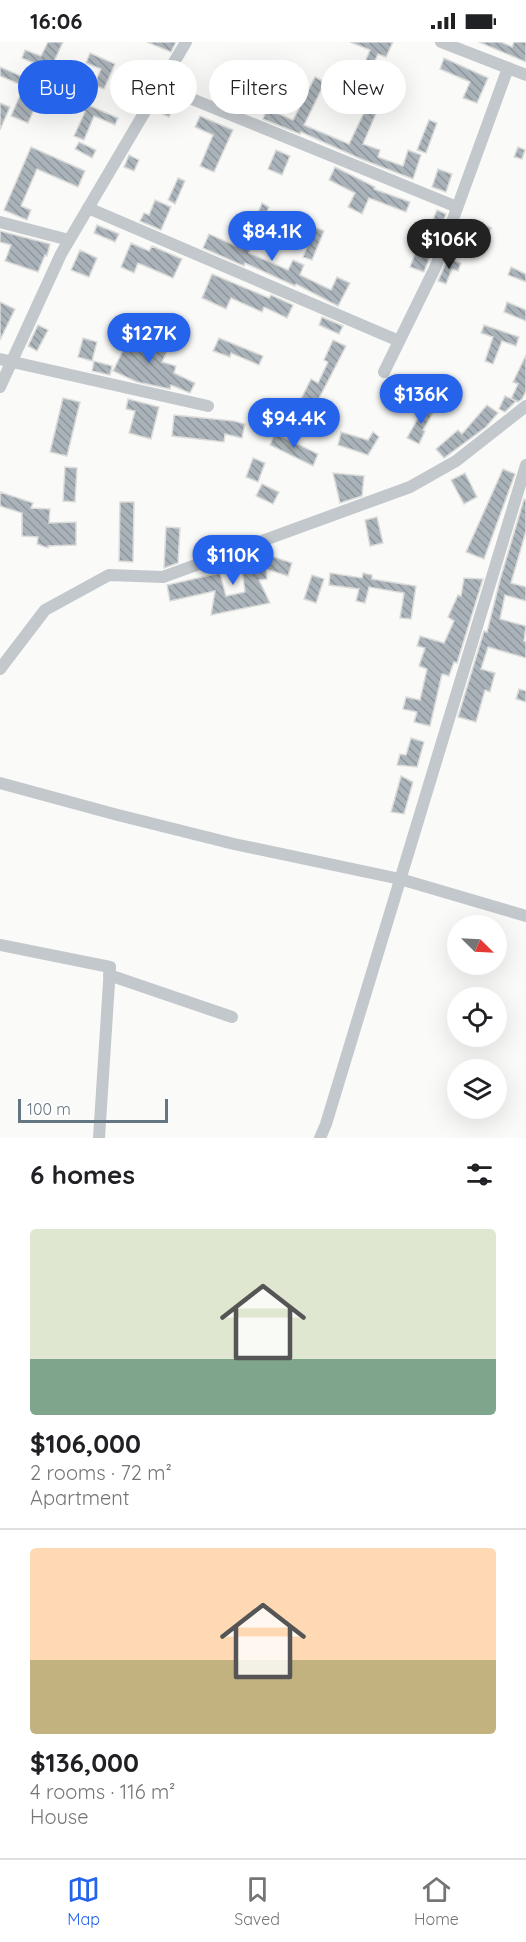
<!DOCTYPE html>
<html lang="en">
<head>
<meta charset="utf-8">
<style>
  :root { --surface:#fff; --page:#f6f6f6; --text:#202124; --muted:#757577; --line:#e0e0e0; --accent:#2563eb }
  body { margin:0; font-family:Quicksand,sans-serif; background:var(--page); color:var(--text); height:100vh; display:flex; flex-direction:column; font-size:22px; white-space:nowrap }
  * { box-sizing:border-box; margin:0 }
  p { font-size:20px; color:var(--muted) }
  .icon { flex:none; width:33px; height:33px; fill:none; stroke:currentColor; stroke-width:2; stroke-linecap:round; stroke-linejoin:round }
  .map { position:relative; height:1096px; overflow:hidden }
  .side { display:flex; flex-direction:column; background:var(--surface); flex:1 }
  .side>* { flex:none }
  .hud { position:absolute; left:18px; top:18px; width:490px; height:54px; display:flex; gap:12px }
  .needle { width:39px; rotate:114deg }
  .controls { position:absolute; left:447px; top:873px; display:grid; gap:12px }
  .controls a { display:grid; place-items:center; width:60px; height:60px; border-radius:50%; background:var(--surface); box-shadow:0 6px 24px #0002; font-size:30px }
  .scale { position:absolute; left:18px; bottom:15px; width:150px; box-sizing:border-box; padding-left:6px; border:3px solid #657683; border-top:0; font-size:16px; line-height:21px; white-space:nowrap; color:#657683; -webkit-text-stroke:4px #fff; paint-order:stroke }
  .price { position:absolute; translate:-50% -51px; padding:0 14px; border-radius:21px; background:var(--accent); color:#fff; font-size:20px; line-height:39px; filter:drop-shadow(0 2px 3px #0008) }
  .price::after { content:''; position:absolute; left:50%; top:36px; width:18px; height:14px; margin-left:-9px; background:inherit; clip-path:polygon(0 0,100% 0,50% 100%) }
  .price.selected { background:#222; color:#fff }
  ul { padding:0; list-style:none }
  li { display:grid; align-content:center; gap:12px; height:318px; padding:0 30px }
  li+li { border-top:2px solid var(--line) }
  li span { display:grid; place-items:center; height:186px; border-radius:6px; color:#555 }
  li>.icon { margin-inline-start:auto }
  span .icon { width:108px; height:108px; fill:#fffc; stroke-width:1 }
  li b { font-size:26px }
  h2 { display:flex; justify-content:space-between; align-items:center; height:72px; padding:0 30px; font-size:26px }
  .chip { padding:0 21px; border-radius:27px; background:var(--surface); box-shadow:0 6px 24px #0002; font-size:21px; line-height:54px }
  .chip.selected { background:var(--accent); color:#fff }
  .status { display:flex; justify-content:space-between; align-items:center; height:42px; padding:0 30px; background:var(--surface); direction:ltr }
  .status svg { height:16px; fill:currentColor }
  .tab-bar { display:flex; justify-content:space-around; align-items:center; height:84px; border-top:2px solid var(--line); background:var(--surface); font-size:16px; color:var(--muted) }
  .tab-bar a { display:grid; justify-items:center; gap:3px }
  .tab-bar .selected { color:var(--accent) }
  .map>svg:first-child { display:block }
</style>
</head>
<body>
<div class="status"><b>16:06</b><svg viewBox="0 0 49 12"><path d="M0 12V9h3v3zM5 12V6h3v6zM10 12V3h3v9zM15 12V0h3v12zM26 1h20v11H26zM47 4h2v5h-2z"/></svg></div>
<div class="map">
<svg width="526" height="1096" viewBox="0 0 526 1096">
  <defs>
    <pattern id="building-back-hatch" width="6" height="6" patternUnits="userSpaceOnUse" patternTransform="scale(1.5)"><rect width="6" height="6" fill="#aab3b9"/><path d="M-1 5l2 2M0 0l6 6M5-1l2 2" fill="none" stroke="#8e969c"/></pattern>
  </defs>
  <rect width="100%" height="100%" fill="#fafaf8"/>
  <g fill="url(#building-back-hatch)" stroke="#dcdcda" stroke-width="1.5">
    <path d="M 48,0 L 63,0 L 50,28 L 22,16 L 25,8 L 41,14 Z"/>
    <path d="M 147,0 L 176,0 L 171,10 Z"/>
    <path d="M 350,0 L 393,0 L 386,15 L 378,12 L 373,23 L 365,20 L 370,8 Z"/>
    <path d="M 479,0 L 501,0 L 512,5 L 514,0 L 526,0 L 526,20 Z"/>
    <path d="M 90,11 L 115,22 L 104,47 L 94,43 L 101,27 L 86,21 Z"/>
    <path d="M 444,16 L 488,36 L 477,61 L 463,56 L 470,40 L 440,27 Z"/>
    <path d="M 0,25 L 118,76 L 115,83 L 94,74 L 84,98 L 74,94 L 85,70 L 41,52 L 28,81 L 11,74 L 24,44 L 0,34 Z"/>
    <path d="M 315,35 L 325,40 L 304,83 L 349,102 L 370,58 L 380,62 L 363,102 L 380,108 L 378,115 L 403,124 L 408,108 L 421,113 L 413,137 L 361,117 L 301,90 L 300,92 L 263,77 L 267,67 L 293,78 Z"/>
    <path d="M 349,39 L 358,42 L 355,50 L 346,47 Z"/>
    <path d="M 237,48 L 249,53 L 242,69 L 231,64 Z"/>
    <path d="M 163,59 L 174,64 L 169,75 L 158,70 Z"/>
    <path d="M 0,61 L 10,65 L 0,88 Z"/>
    <path d="M 200,74 L 233,88 L 214,130 L 200,124 L 213,93 L 195,85 Z"/>
    <path d="M 429,78 L 437,81 L 426,111 L 417,108 Z"/>
    <path d="M 79,100 L 96,108 L 92,116 L 75,107 Z"/>
    <path d="M 31,105 L 85,129 L 78,145 L 37,127 L 21,164 L 31,168 L 27,178 L 4,168 Z"/>
    <path d="M 518,105 L 525,108 L 522,117 L 514,115 Z"/>
    <path d="M 276,108 L 290,114 L 282,133 L 268,127 Z"/>
    <path d="M 129,113 L 139,118 L 134,129 L 124,125 Z"/>
    <path d="M 335,125 L 375,145 L 374,147 L 410,160 L 406,170 L 369,156 L 362,172 L 348,165 L 355,151 L 329,138 Z"/>
    <path d="M 438,127 L 452,132 L 446,150 L 432,145 Z"/>
    <path d="M 178,136 L 185,139 L 175,162 L 168,158 Z"/>
    <path d="M 155,158 L 171,165 L 161,188 L 140,179 L 144,171 L 149,173 Z"/>
    <path d="M 262,161 L 269,165 L 249,211 L 288,228 L 293,218 L 304,223 L 300,233 L 331,248 L 337,235 L 350,241 L 338,264 L 296,242 L 295,244 L 245,221 L 244,224 L 203,206 L 209,192 L 236,204 L 242,189 L 249,192 Z"/>
    <path d="M 437,168 L 446,172 L 424,230 L 410,225 L 422,192 L 426,193 Z"/>
    <path d="M 475,179 L 491,186 L 480,212 L 464,206 Z"/>
    <path d="M 307,182 L 324,189 L 312,218 L 303,215 L 312,193 L 303,190 Z"/>
    <path d="M 97,183 L 119,192 L 115,200 L 94,191 Z"/>
    <path d="M 0,189 L 50,202 L 47,214 L 45,213 L 38,230 L 5,219 L 11,203 L 0,200 Z"/>
    <path d="M 131,201 L 149,209 L 152,204 L 182,217 L 173,236 L 138,221 L 134,231 L 121,225 Z"/>
    <path d="M 80,208 L 97,216 L 89,235 L 71,228 Z"/>
    <path d="M 448,216 L 461,221 L 458,229 L 452,227 L 446,242 L 438,239 Z"/>
    <path d="M 511,225 L 526,232 L 526,240 L 508,233 Z"/>
    <path d="M 212,232 L 269,256 L 271,253 L 293,263 L 287,276 L 264,265 L 262,270 L 231,256 L 226,267 L 202,256 Z"/>
    <path d="M 0,260 L 15,267 L 0,298 Z"/>
    <path d="M 507,260 L 526,268 L 526,279 L 504,270 Z"/>
    <path d="M 322,275 L 343,284 L 339,292 L 319,283 Z"/>
    <path d="M 38,283 L 48,288 L 37,309 L 28,304 Z"/>
    <path d="M 484,283 L 519,295 L 516,304 L 502,299 L 493,322 L 485,319 L 493,295 L 481,291 Z"/>
    <path d="M 133,288 L 169,305 L 162,320 L 176,324 L 174,331 L 195,341 L 190,351 L 171,343 L 170,347 L 137,340 L 113,329 Z"/>
    <path d="M 83,296 L 97,300 L 92,319 L 78,315 Z"/>
    <path d="M 219,296 L 263,314 L 259,323 L 231,311 L 230,315 L 213,309 Z"/>
    <path d="M 333,298 L 346,304 L 314,366 L 300,359 L 311,337 L 318,341 L 328,320 L 324,318 Z"/>
    <path d="M 526,313 L 526,349 L 522,357 L 518,360 L 511,357 L 518,342 L 513,340 Z"/>
    <path d="M 94,319 L 112,324 L 110,333 L 92,329 Z"/>
    <path d="M 505,354 L 516,359 L 505,370 L 499,367 Z"/>
    <path d="M 63,356 L 80,360 L 67,414 L 50,410 Z"/>
    <path d="M 128,357 L 159,365 L 151,397 L 129,391 L 135,369 L 126,367 Z"/>
    <path d="M 426,362 L 435,367 L 423,388 L 425,389 L 419,402 L 407,396 Z"/>
    <path d="M 487,363 L 498,371 L 486,385 L 444,416 L 436,407 L 458,388 L 462,392 Z"/>
    <path d="M 174,373 L 234,379 L 245,382 L 242,396 L 225,392 L 224,400 L 172,394 Z"/>
    <path d="M 341,390 L 368,398 L 373,390 L 379,395 L 368,413 L 338,403 Z"/>
    <path d="M 275,391 L 318,412 L 313,424 L 270,403 Z"/>
    <path d="M 253,416 L 265,421 L 258,440 L 246,435 Z"/>
    <path d="M 65,425 L 77,426 L 75,460 L 63,459 Z"/>
    <path d="M 503,427 L 515,432 L 484,517 L 466,510 Z"/>
    <path d="M 333,431 L 364,434 L 362,454 L 340,461 Z"/>
    <path d="M 465,431 L 477,455 L 464,462 L 451,438 Z"/>
    <path d="M 262,442 L 279,450 L 273,462 L 256,454 Z"/>
    <path d="M 0,450 L 33,461 L 31,466 L 50,467 L 49,481 L 76,480 L 76,503 L 48,504 L 48,506 L 37,502 L 38,495 L 22,494 L 22,471 L 0,464 Z"/>
    <path d="M 524,457 L 526,458 L 526,489 L 511,541 L 526,545 L 526,559 L 505,553 L 500,577 L 526,584 L 524,599 L 526,600 L 526,616 L 488,605 L 481,627 L 495,631 L 490,650 L 485,648 L 476,680 L 458,675 L 484,589 L 487,590 L 500,538 Z"/>
    <path d="M 120,460 L 134,460 L 133,520 L 119,519 Z"/>
    <path d="M 377,475 L 383,501 L 370,504 L 365,478 Z"/>
    <path d="M 166,485 L 180,486 L 178,521 L 164,526 Z"/>
    <path d="M 271,514 L 292,521 L 288,534 L 266,527 L 267,537 L 259,538 L 270,561 L 211,573 L 215,549 L 170,559 L 167,543 L 220,531 L 226,554 L 245,550 L 241,521 L 270,517 Z"/>
    <path d="M 330,531 L 362,536 L 363,531 L 372,533 L 372,537 L 416,544 L 411,577 L 400,576 L 404,551 L 369,545 L 365,561 L 356,559 L 359,547 L 329,543 Z"/>
    <path d="M 312,533 L 324,537 L 316,561 L 304,557 Z"/>
    <path d="M 464,536 L 483,537 L 457,621 L 454,620 L 449,634 L 442,632 L 430,684 L 414,680 L 417,670 L 403,667 L 406,655 L 420,658 L 427,627 L 419,624 L 425,606 L 417,604 L 420,594 L 444,601 L 454,579 L 448,575 L 458,553 L 461,554 Z"/>
    <path d="M 519,647 L 526,649 L 526,660 L 516,657 Z"/>
    <path d="M 411,696 L 424,700 L 417,725 L 397,723 L 400,712 L 406,713 Z"/>
    <path d="M 401,734 L 413,740 L 404,772 L 391,770 Z"/>
  </g>
  <g fill="none" stroke-linecap="round" stroke-linejoin="round">
    <g stroke="#c3c8cc" stroke-width="12">
      <path d="M 441,0 L 526,33"/>
      <path d="M 160,44 L 457,165"/>
      <path d="M 88,166 L 399,299"/>
      <path d="M 0,180 L 69,198"/>
      <path d="M 0,317 L 208,364"/>
      <path d="M 384,330 L 436,224 L 508,26"/>
      <path d="M 0,345 L 61,212 L 186,0"/>
      <path d="M 0,627 L 45,568 L 109,533 L 163,535 L 410,445 L 456,419 L 526,364"/>
      <path d="M 0,741 L 114,772 L 234,802 L 400,837 L 526,874"/>
      <path d="M 0,903 L 110,925 L 99,1096"/>
      <path d="M 109,933 L 232,975"/>
      <path d="M 320,1096 L 326,1082 L 526,423"/>
    </g>
  </g>
</svg>
<div class="controls">
<a><svg class="needle" viewBox="-14 -14 28 28"><path d="M0-13l5 13h-10z" fill="#e53935"/><path d="M0 13l5-13h-10z" fill="#757577"/></svg></a>
<a><svg class="icon" aria-label="locate" viewBox="0 0 24 24"><circle cx="12" cy="12" r="6"/><path d="M12 2v4M12 18v4M2 12h4M18 12h4"/></svg></a>
<a><svg class="icon" aria-label="layers" viewBox="0 0 24 24"><path d="M12 4l9 5-9 5-9-5zM3 14l9 5 9-5"/></svg></a>
</div>
<div class="scale">100 m</div>
<b class="price" style="left:272px;top:220px">$84.1K</b>
<b class="price selected" style="left:449px;top:228px">$106K</b>
<b class="price" style="left:149px;top:322px">$127K</b>
<b class="price" style="left:421px;top:383px">$136K</b>
<b class="price" style="left:294px;top:407px">$94.4K</b>
<b class="price" style="left:233px;top:544px">$110K</b>
<div class="hud">
<a class="chip selected">Buy</a>
<a class="chip">Rent</a>
<a class="chip">Filters</a>
<a class="chip">New</a>
</div>
</div>
<section class="side">
<h2>6 homes<svg class="icon" aria-label="filters" viewBox="0 0 24 24"><path d="M4 7h16M4 17h16"/><circle cx="9" cy="7" r="2"/><circle cx="15" cy="17" r="2"/></svg></h2>
<ul>
<li><span style="background:linear-gradient(#dfe7d0 70%,#7fa58c 0)"><svg class="icon" aria-label="home" viewBox="0 0 24 24"><path d="M3 11l9-7 9 7M6 9v11h12V9"/></svg></span><div><b>$106,000</b><p>2 rooms · 72 m²</p><p>Apartment</p></div></li>
<li><span style="background:linear-gradient(#ffd9b3 60%,#c2b280 0)"><svg class="icon" aria-label="home" viewBox="0 0 24 24"><path d="M3 11l9-7 9 7M6 9v11h12V9"/></svg></span><div><b>$136,000</b><p>4 rooms · 116 m²</p><p>House</p></div></li>
</ul>
</section>
<nav class="tab-bar">
<a class="selected"><svg class="icon" aria-label="map" viewBox="0 0 24 24"><path d="M3 6l6-2 6 2 6-2v14l-6 2-6-2-6 2zM9 4v14M15 6v14"/></svg>Map</a>
<a><svg class="icon" aria-label="saved" viewBox="0 0 24 24"><path d="M7 4h10v16l-5-4-5 4z"/></svg>Saved</a>
<a><svg class="icon" aria-label="home" viewBox="0 0 24 24"><path d="M3 11l9-7 9 7M6 9v11h12V9"/></svg>Home</a>
</nav>
</body>
</html>
